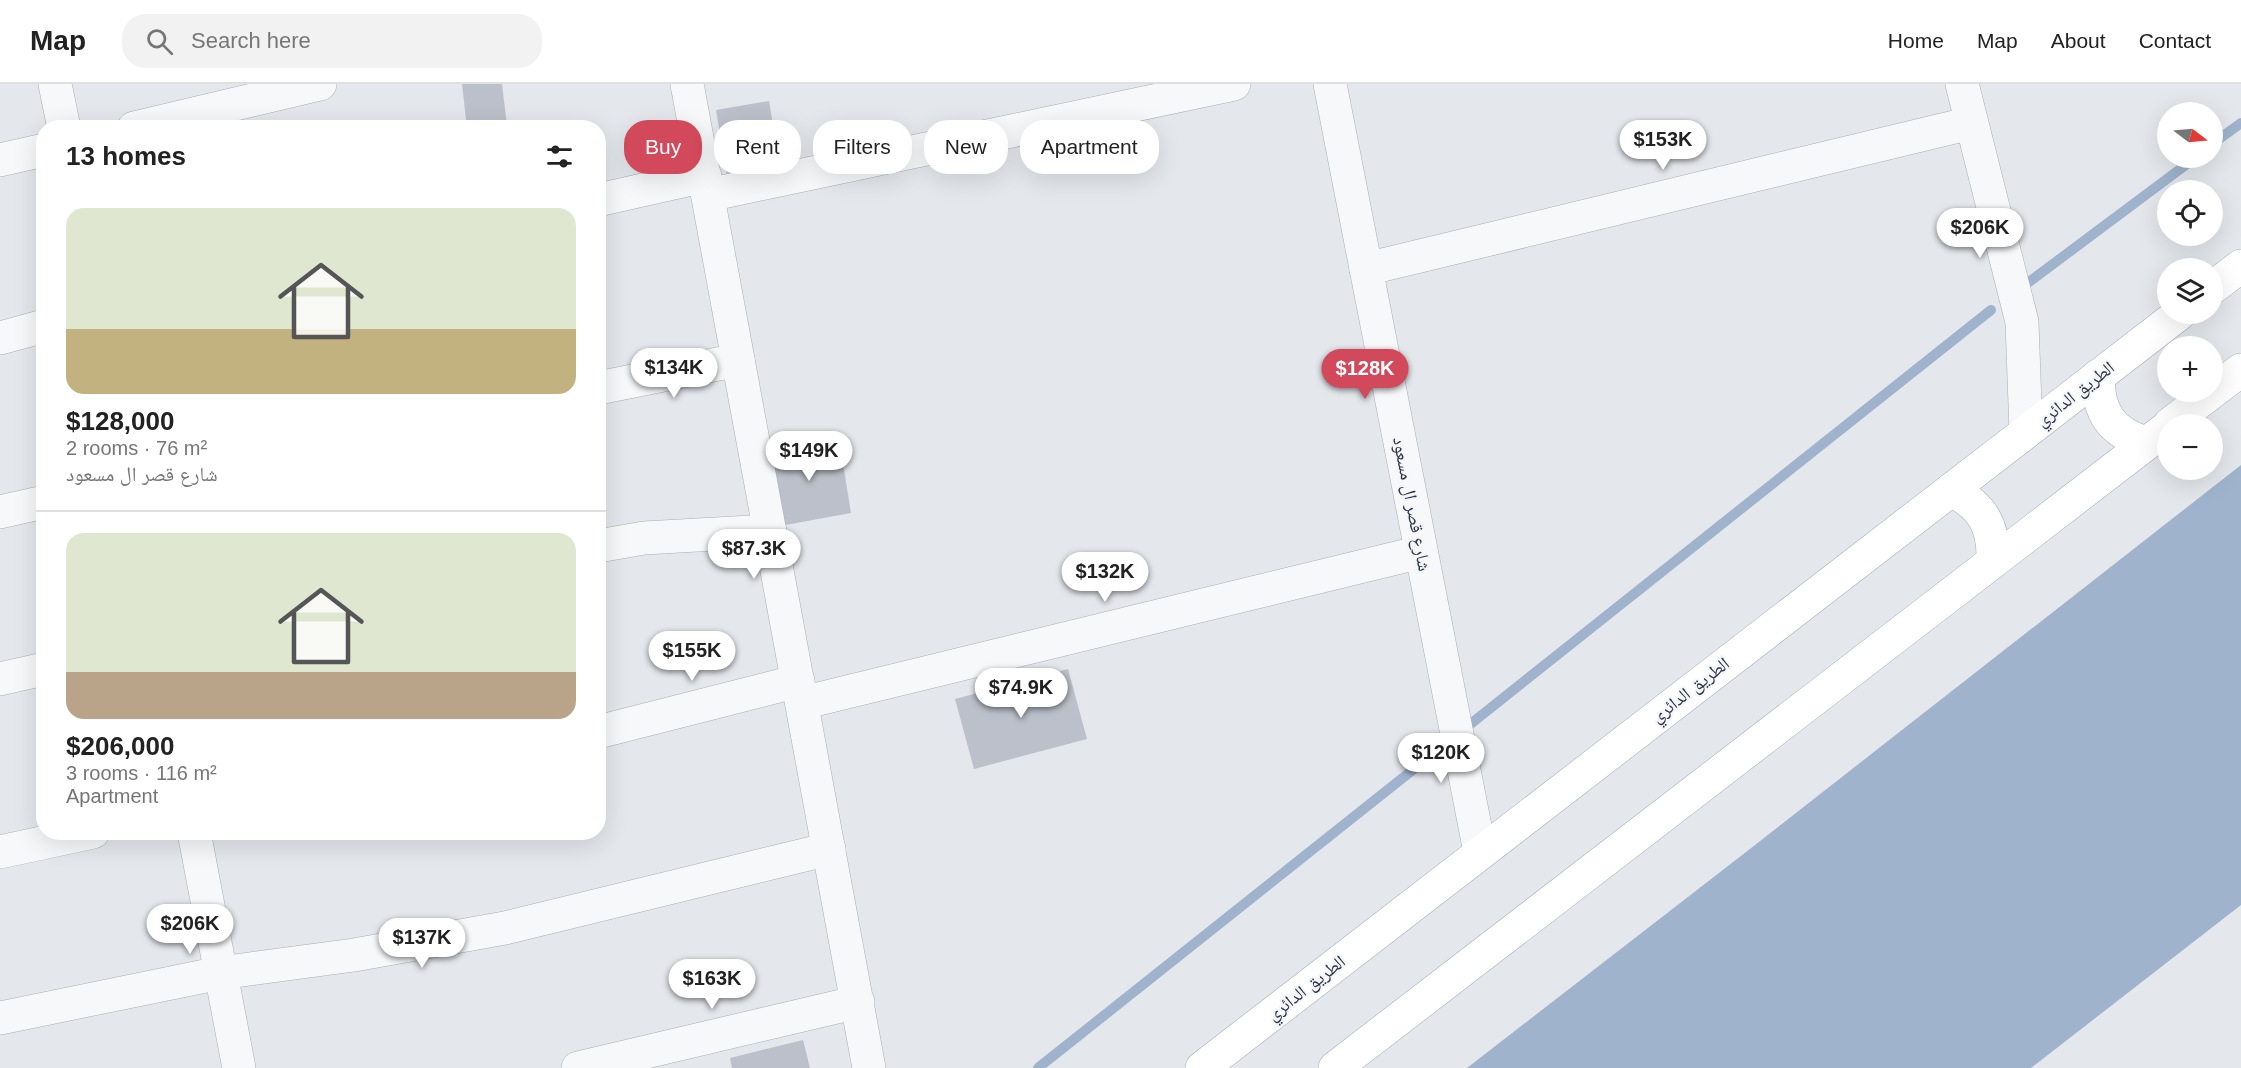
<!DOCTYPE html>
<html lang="en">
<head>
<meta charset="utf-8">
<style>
  :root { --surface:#fff; --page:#f2f2f2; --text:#222; --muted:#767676; --line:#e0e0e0; --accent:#d1495b }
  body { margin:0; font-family:Arial,"Noto Naskh Arabic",sans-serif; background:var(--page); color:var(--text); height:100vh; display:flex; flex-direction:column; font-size:22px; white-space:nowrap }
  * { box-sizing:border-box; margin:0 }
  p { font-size:20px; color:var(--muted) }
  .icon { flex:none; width:33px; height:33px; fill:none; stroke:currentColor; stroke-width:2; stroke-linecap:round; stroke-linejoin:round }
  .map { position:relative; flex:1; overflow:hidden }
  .details { position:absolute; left:36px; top:36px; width:570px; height:720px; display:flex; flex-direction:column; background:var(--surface); border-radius:24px; box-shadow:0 6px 24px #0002 }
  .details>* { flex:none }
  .banner { position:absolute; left:624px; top:36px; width:570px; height:54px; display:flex; gap:12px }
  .needle { width:39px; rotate:106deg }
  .fabs { position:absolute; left:2157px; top:18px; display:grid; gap:12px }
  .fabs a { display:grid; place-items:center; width:66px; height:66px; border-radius:50%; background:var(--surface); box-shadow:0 6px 24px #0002; font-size:30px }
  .price { position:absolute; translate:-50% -51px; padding:0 14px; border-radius:21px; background:#fff; color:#222; font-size:20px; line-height:39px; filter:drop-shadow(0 2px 3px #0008) }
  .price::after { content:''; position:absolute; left:50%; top:36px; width:18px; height:14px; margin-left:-9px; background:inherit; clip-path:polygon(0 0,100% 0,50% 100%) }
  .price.current { background:var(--accent); color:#fff }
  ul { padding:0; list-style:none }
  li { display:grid; align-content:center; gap:12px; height:318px; padding:0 30px }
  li+li { border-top:2px solid var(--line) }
  li span { display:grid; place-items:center; height:186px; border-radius:18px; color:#555 }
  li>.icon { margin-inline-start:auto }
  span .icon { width:108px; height:108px; fill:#fffc; stroke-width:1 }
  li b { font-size:26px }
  h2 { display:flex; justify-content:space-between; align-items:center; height:72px; padding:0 30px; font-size:26px }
  .pill { padding:0 21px; border-radius:24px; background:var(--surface); box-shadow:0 6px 24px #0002; font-size:21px; line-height:54px }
  .pill.current { background:var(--accent); color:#fff }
  header { display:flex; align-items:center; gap:36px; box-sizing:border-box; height:84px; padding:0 30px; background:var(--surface); border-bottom:2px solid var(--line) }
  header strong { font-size:28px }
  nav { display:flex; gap:33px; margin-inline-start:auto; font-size:21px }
  .search { width:420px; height:54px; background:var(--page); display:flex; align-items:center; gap:15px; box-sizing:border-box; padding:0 21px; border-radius:24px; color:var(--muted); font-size:22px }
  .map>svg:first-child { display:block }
</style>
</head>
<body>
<header>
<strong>Map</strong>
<div class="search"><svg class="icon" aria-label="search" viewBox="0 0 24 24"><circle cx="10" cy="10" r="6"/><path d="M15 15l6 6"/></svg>Search here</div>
<nav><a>Home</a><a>Map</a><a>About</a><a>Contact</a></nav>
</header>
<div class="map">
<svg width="2241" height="984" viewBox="0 0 2241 984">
  <rect width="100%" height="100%" fill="#e4e7ec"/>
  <path fill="#9fb4cc" d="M 2241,381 L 2241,821 L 2031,984 L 1467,984 L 1737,775 Z"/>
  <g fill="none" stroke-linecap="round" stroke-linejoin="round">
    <g stroke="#9fb4cc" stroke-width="10">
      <path d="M 2212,60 L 2241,39"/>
      <path d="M 2029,198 L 2195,74"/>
      <path d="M 1038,984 L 1991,226"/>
    </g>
  </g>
  <g fill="#bbc0ca">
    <path d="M 462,0 L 502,0 L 507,42 L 467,44 Z"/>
    <path d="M 769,17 L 780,83 L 727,92 L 716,26 Z"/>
    <path d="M 839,355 L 851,429 L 780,442 L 767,368 Z"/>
    <path d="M 1068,585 L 1087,655 L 974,685 L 955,615 Z"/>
    <path d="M 803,956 L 810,984 L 732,984 L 730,974 Z"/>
  </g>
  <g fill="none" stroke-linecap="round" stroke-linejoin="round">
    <g stroke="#a9aeb7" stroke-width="34">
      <g id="minor">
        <path d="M 55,0 L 64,44"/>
        <path d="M 687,0 L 869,984"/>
        <path d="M 1330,0 L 1480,768"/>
        <path d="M 1962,0 L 2022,238 L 2026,348"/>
        <path d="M 134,44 L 320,0"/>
        <path d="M 0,76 L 44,66"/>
        <path d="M 708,111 L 1234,0"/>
        <path d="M 598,116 L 705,92"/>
        <path d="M 1366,185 L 1971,39"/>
        <path d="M 0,254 L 44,242"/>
        <path d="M 598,304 L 738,276"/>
        <path d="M 0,428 L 44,418"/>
        <path d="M 598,462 L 644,454 L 770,447"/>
        <path d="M 0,595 L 44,585"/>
        <path d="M 802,619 L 1421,468"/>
        <path d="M 598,648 L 798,597"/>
        <path d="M 194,748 L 239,984"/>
        <path d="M 0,768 L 93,748"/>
        <path d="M 0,934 L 220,889 L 354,871 L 505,844 L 829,765"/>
        <path d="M 578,984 L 858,918"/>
      </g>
    </g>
    <g stroke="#a3abb8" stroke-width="34">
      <g id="major">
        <path d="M 2212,204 L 2241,182"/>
        <path d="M 2098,292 C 2098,329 2111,348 2146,359"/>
        <path d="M 2170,340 L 2241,286"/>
        <path d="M 1951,406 C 1983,422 1994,442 1993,477"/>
        <path d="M 1202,984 L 2179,230"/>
        <path d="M 1335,984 L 2168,343"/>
      </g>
    </g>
    <use href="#minor" stroke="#f7f8fa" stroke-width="33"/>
    <use href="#major" stroke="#fff" stroke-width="33"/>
  </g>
  <g text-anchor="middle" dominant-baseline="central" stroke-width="4.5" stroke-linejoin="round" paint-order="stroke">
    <g font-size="18" fill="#2b3445" stroke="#f4f6f9">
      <text transform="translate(2075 310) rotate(-38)">الطريق الدائري</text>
      <text transform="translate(1412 420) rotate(79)">شارع قصر ال مسعود</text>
      <text transform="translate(1690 606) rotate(-38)">الطريق الدائري</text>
      <text transform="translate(1306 904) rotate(-38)">الطريق الدائري</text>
    </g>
  </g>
</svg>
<div class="fabs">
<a><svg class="needle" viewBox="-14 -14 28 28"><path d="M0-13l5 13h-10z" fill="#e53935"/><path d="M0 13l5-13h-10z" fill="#767676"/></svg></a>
<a><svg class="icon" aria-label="locate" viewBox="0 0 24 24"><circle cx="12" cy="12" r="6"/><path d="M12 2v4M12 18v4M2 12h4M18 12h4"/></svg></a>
<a><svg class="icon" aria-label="layers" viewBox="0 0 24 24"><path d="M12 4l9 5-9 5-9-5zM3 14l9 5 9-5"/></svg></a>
<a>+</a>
<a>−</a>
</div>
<b class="price" style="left:1663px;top:87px">$153K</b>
<b class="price" style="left:1980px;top:175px">$206K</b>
<b class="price" style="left:674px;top:315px">$134K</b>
<b class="price current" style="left:1365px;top:316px">$128K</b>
<b class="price" style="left:809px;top:398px">$149K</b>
<b class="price" style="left:754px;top:496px">$87.3K</b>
<b class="price" style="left:1105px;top:519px">$132K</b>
<b class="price" style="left:692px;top:598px">$155K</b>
<b class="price" style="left:1021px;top:635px">$74.9K</b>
<b class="price" style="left:1441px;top:700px">$120K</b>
<b class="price" style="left:190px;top:871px">$206K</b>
<b class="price" style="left:422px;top:885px">$137K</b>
<b class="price" style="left:712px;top:926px">$163K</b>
<div class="banner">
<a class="pill current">Buy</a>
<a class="pill">Rent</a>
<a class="pill">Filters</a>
<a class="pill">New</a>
<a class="pill">Apartment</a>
</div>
<section class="details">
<h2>13 homes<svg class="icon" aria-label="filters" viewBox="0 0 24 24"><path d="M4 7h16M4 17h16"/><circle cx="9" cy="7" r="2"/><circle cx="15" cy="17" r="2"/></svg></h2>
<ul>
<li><span style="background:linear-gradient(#dfe7d0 65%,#c2b280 0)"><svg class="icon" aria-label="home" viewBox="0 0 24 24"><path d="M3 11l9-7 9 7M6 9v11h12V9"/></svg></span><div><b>$128,000</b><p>2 rooms · 76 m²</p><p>شارع قصر ال مسعود</p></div></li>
<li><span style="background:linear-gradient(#dfe7d0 75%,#b9a48a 0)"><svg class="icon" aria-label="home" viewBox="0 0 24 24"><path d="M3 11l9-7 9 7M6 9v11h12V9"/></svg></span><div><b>$206,000</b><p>3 rooms · 116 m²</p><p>Apartment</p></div></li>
</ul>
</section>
</div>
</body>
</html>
